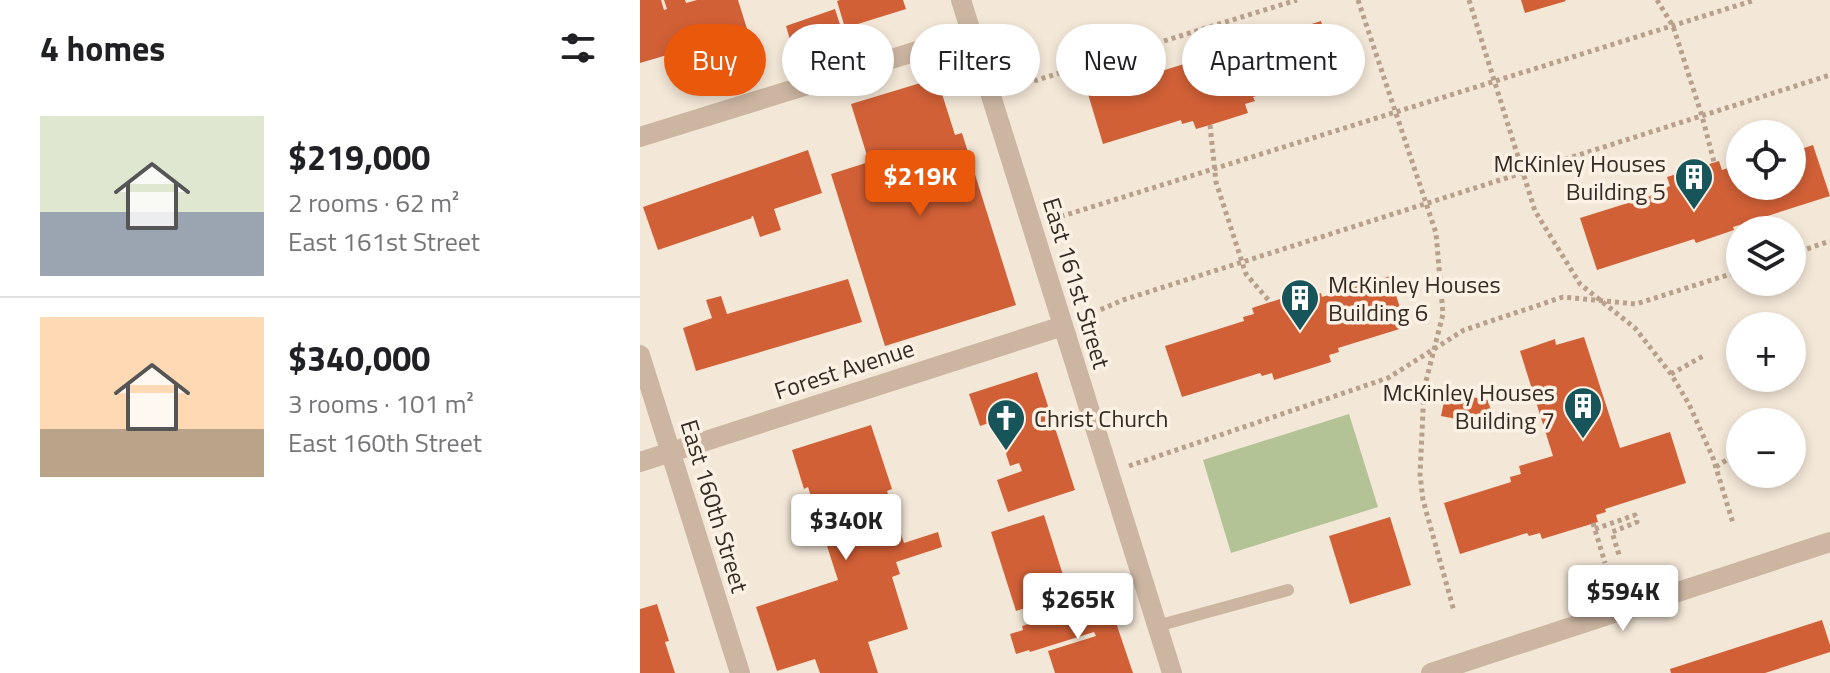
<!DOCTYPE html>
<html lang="en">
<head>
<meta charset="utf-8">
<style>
  :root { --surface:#fff; --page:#f2f2f2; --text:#202124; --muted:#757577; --line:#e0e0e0; --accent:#ea580c }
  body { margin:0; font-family:"Titillium Web",sans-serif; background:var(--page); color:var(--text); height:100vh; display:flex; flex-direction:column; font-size:30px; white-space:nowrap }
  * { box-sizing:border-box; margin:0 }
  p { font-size:26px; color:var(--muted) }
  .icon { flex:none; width:44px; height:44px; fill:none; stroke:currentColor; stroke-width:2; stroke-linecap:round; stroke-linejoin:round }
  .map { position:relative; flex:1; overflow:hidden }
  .details { display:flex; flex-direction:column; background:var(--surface); width:640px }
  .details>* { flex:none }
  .top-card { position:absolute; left:24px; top:24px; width:760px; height:72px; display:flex; gap:16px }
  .tools { position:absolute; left:1086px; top:120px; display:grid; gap:16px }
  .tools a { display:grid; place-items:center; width:80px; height:80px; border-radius:50%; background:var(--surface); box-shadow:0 4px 12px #0003; font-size:40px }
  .price { position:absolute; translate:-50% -68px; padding:0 18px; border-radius:8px; background:#fff; color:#222; font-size:26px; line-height:52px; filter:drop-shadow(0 2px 4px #0008) }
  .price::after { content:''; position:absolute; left:50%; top:48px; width:24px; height:18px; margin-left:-12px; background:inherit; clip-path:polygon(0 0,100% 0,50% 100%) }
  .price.selected { background:var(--accent); color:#fff }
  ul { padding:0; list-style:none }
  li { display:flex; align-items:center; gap:24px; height:200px; padding:0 40px }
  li+li { border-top:2px solid var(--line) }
  li span { display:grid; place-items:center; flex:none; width:224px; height:160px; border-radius:0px; color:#555 }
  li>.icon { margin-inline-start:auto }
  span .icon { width:96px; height:96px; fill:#fffc; stroke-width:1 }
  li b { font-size:34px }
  h2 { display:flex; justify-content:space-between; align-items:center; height:96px; padding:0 40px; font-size:34px }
  .chip { padding:0 28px; border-radius:36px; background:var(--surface); box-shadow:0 4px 12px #0003; font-size:28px; line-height:72px }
  .chip.selected { background:var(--accent); color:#fff }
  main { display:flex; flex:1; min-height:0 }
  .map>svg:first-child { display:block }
</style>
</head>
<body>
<main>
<section class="details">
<h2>4 homes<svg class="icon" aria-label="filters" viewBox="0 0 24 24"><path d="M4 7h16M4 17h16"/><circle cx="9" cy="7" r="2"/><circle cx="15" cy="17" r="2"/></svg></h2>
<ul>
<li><span style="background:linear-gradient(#dfe7d0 60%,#9aa5b1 0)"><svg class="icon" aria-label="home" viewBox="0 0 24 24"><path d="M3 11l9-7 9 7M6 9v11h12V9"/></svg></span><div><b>$219,000</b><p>2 rooms · 62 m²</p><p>East 161st Street</p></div></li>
<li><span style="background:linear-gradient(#ffd9b3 70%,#b9a48a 0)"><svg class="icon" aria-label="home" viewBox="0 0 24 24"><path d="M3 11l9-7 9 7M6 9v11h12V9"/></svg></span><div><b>$340,000</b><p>3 rooms · 101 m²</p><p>East 160th Street</p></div></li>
</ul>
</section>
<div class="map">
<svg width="1190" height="673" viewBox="0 0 1190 673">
  <rect width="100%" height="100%" fill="#f3e7d7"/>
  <path fill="#b3c396" d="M 709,414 L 738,507 L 591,553 L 563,460 Z"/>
  <g fill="#d16037">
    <path d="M 0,0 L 21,0 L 24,10 L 27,9 L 24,0 L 45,0 L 46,3 L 57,0 L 98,0 L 108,32 L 38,54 L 37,52 L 0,63 Z"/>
    <path d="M 200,0 L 263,0 L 266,9 L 205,28 L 197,1 Z"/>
    <path d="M 881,0 L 925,0 L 926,1 L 885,13 Z"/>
    <path d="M 195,9 L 203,34 L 153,50 L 146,26 Z"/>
    <path d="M 681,21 L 696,71 L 613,97 L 615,101 L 605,104 L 608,113 L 570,125 L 556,129 L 553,121 L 542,124 L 541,120 L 463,144 L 448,94 L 544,64 L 543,59 L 575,49 L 576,54 Z"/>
    <path d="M 297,78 L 315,135 L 322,133 L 376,305 L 245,346 L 191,174 L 229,162 L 211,104 Z"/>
    <path d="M 1173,145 L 1190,196 L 1093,227 L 1094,230 L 1056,243 L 1054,239 L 957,270 L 940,218 L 1020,193 L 1019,190 L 1030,186 L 1027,177 L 1079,161 L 1082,170 L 1094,166 L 1095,169 L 1100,168 L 1100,186 L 1152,186 L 1152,152 Z"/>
    <path d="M 168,150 L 182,193 L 134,209 L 141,230 L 120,237 L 113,216 L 111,217 L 112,218 L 18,250 L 3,207 Z"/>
    <path d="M 750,276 L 766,327 L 698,348 L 699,352 L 689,355 L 691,362 L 634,380 L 632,373 L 622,376 L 620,373 L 542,397 L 525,346 L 604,321 L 603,317 L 614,314 L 612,308 L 668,290 L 670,296 L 681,293 L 682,297 Z"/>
    <path d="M 208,279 L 222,322 L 56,371 L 43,328 L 72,318 L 66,300 L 81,296 L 87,314 Z"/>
    <path d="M 944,337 L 980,448 L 1030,432 L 1046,483 L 965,509 L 966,512 L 956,515 L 958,522 L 902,539 L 900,533 L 889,536 L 887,533 L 820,554 L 804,503 L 871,482 L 870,477 L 881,474 L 879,466 L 913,456 L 880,351 L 915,339 L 916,345 Z"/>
    <path d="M 397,372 L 435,490 L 368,512 L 357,480 L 382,471 L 379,463 L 370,466 L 358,429 L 367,426 L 364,418 L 340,426 L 329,394 Z"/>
    <path d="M 806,392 L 848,400 L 852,415 L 843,424 L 801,416 Z"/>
    <path d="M 231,425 L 252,489 L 247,491 L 264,543 L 298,532 L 302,547 L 256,562 L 260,574 L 252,577 L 268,629 L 228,642 L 238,673 L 180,673 L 175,659 L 137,671 L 116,607 L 198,580 L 168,487 L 164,489 L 152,450 Z"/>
    <path d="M 404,515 L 429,594 L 376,611 L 351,532 Z"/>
    <path d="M 750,517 L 771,585 L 710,604 L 689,536 Z"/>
    <path d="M 468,599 L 493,673 L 415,673 L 408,651 L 456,636 L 454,632 L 390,652 L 389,650 L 376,654 L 370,634 L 383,630 L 382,626 Z"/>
    <path d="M 17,604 L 29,641 L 25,642 L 35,673 L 0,673 L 0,609 Z"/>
    <path d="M 1182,620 L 1190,645 L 1190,652 L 1125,673 L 1031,673 L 1030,669 Z"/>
  </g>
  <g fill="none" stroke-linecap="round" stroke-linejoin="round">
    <g stroke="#b8a08c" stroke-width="5" stroke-dasharray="4 4" stroke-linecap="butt">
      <path d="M 718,0 L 796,233 L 803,314 L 784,389 L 780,475 L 783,500 L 814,611"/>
      <path d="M 829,0 L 895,211 L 940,284 L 995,328 L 1031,374 L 1049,404 L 1073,458 L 1093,523"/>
      <path d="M 1017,0 L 1033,26 L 1062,116 L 1074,162"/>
      <path d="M 371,88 L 657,0"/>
      <path d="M 570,125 L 576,182 L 602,262 L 606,274 L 630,302"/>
      <path d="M 413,219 L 1115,0"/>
      <path d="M 1152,254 L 1190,241"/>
      <path d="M 446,316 L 483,300 L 1190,75"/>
      <path d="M 1031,374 L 1065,355"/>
      <path d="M 489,466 L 748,378 L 824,330 L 923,297 L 996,304 L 1100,271"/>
      <path d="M 1076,467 L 1100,451"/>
      <path d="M 953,523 L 965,563"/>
      <path d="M 955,529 L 995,515 L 997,522 L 972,532 L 980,558"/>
    </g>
    <path stroke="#ccb6a2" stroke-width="12" d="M 517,626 L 648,590"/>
    <g stroke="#ccb6a2" stroke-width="20">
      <path d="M 321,0 L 532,673"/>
      <path d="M 0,137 L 332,34"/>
      <path d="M 0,355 L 100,673"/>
      <path d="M 0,462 L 423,326"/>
      <path d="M 791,673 L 1190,542"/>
    </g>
  </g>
  <defs>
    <g id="building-pin" transform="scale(2)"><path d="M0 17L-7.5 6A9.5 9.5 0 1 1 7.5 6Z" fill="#17555b" stroke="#fbf1e4"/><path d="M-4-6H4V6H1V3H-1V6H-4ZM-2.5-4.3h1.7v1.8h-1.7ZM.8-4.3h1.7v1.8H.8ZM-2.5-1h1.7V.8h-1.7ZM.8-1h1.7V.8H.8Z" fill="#fff"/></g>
    <g id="church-pin" transform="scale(2)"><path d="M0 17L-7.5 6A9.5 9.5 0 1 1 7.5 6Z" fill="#17555b" stroke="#fbf1e4"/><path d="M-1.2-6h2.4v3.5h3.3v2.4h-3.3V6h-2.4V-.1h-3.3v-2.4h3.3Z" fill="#fff"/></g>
  </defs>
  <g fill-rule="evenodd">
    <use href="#building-pin" x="1054" y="177"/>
    <use href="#building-pin" x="660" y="298"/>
    <use href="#building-pin" x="943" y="406"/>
    <use href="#church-pin" x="366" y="418"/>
  </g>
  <g text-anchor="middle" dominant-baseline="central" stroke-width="7" stroke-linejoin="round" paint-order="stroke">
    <g font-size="24" fill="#362b25" stroke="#fbf1e4" text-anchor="end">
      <text x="1026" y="163">McKinley Houses<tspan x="1026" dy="28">Building 5</tspan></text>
      <text x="688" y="284" text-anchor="start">McKinley Houses<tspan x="688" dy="28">Building 6</tspan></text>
      <text x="915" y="392">McKinley Houses<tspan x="915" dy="28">Building 7</tspan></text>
      <text x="394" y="418" text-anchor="start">Christ Church</text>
    </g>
    <g font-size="24" fill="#362b25" stroke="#fbf1e4">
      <text transform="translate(437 283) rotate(73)">East 161st Street</text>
      <text transform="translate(204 369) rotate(-18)">Forest Avenue</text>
      <text transform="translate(75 506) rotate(73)">East 160th Street</text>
    </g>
  </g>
</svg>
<div class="tools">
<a><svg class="icon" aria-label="locate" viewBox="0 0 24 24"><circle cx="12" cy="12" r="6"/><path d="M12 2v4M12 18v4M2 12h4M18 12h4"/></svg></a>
<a><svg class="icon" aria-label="layers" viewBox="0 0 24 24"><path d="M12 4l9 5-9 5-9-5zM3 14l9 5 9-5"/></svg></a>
<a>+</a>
<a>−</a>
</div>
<b class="price selected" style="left:280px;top:218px">$219K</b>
<b class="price" style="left:206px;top:562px">$340K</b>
<b class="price" style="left:983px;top:633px">$594K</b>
<b class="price" style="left:438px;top:641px">$265K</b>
<div class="top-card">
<a class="chip selected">Buy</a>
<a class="chip">Rent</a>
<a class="chip">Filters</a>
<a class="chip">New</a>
<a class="chip">Apartment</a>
</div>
</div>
</main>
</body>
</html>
